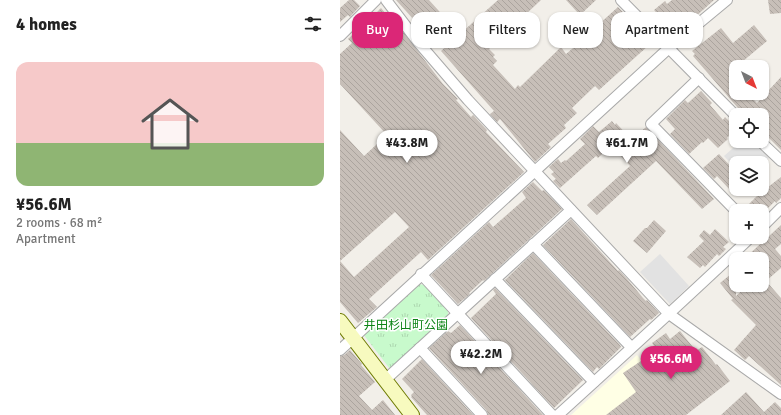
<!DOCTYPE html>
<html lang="en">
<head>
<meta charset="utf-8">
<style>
  :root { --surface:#fff; --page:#f2f2f2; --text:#222; --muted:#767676; --accent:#db2777 }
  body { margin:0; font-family:Signika,"Noto Sans JP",sans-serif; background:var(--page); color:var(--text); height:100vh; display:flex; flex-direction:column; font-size:15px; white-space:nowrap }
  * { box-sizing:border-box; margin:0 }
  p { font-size:13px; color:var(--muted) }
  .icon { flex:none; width:22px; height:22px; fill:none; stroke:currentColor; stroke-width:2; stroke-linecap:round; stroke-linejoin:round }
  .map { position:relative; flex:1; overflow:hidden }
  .drawer { display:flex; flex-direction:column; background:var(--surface); width:340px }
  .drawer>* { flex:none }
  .top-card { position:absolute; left:12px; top:12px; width:369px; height:36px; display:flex; gap:8px }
  .needle { width:26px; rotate:138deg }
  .controls { position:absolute; left:389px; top:60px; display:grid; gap:8px }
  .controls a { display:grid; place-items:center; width:40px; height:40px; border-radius:8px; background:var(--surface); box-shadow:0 1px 3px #0004; font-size:20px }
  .price { position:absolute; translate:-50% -34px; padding:0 9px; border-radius:14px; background:#fff; color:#222; font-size:13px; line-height:26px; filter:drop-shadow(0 1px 2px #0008) }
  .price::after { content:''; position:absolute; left:50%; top:24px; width:12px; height:9px; margin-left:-6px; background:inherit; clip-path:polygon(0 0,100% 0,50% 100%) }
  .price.selected { background:var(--accent); color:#fff }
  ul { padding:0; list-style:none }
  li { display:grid; align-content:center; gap:8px; height:212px; padding:0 16px }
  li span { display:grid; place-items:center; height:124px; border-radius:12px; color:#555 }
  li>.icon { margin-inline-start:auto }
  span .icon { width:72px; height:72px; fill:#fffc; stroke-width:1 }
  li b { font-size:17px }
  h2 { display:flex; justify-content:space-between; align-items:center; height:48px; padding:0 16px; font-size:17px }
  .chip { padding:0 14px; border-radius:12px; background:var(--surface); box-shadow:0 1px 3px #0004; font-size:14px; line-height:36px }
  .chip.selected { background:var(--accent); color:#fff }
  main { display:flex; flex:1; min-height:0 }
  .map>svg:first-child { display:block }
</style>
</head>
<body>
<main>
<section class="drawer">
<h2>4 homes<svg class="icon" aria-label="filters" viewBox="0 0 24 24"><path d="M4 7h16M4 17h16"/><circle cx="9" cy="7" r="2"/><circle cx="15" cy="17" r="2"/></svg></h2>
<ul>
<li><span style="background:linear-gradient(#f6c9c9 65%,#8fb573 0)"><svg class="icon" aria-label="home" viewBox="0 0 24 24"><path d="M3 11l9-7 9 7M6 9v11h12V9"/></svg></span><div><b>¥56.6M</b><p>2 rooms · 68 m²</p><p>Apartment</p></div></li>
</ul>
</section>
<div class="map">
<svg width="441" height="415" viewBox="0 0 441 415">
  <defs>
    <pattern id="park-tufts" width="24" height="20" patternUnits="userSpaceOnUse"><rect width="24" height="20" fill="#c8facc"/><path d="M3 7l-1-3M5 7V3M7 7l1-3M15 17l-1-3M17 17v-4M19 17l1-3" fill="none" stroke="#acd6af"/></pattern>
    <pattern id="building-back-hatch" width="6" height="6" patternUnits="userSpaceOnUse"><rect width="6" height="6" fill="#c7bfb8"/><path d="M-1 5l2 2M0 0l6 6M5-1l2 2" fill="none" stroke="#aba49e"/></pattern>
  </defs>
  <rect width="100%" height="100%" fill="#f2efe9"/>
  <path fill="#ffffe5" d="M 297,355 L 345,415 L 231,415 Z"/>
  <path fill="url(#park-tufts)" d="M 78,284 L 85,285 L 108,310 L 108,317 L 50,369 L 23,334 Z"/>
  <g fill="#e2e2e2">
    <path d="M 401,141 L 412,141 L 429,158 L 422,165 L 422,163 L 396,163 L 396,169 L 384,156 Z"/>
    <path d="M 320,254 L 349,286 L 330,304 L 300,272 Z"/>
  </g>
  <g fill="url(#building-back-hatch)" fill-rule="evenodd">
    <path d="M 9,0 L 14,0 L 20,6 L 10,17 L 8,15 L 0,22 L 0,8 Z"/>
    <path d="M 56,0 L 89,0 L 108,21 L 90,38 L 88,36 L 84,39 L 72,24 L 75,21 Z"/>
    <path d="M 158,0 L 201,0 L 149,49 L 155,55 L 153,57 L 157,61 L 153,65 L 175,89 L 178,85 L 180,87 L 221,47 L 226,54 L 232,49 L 250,33 L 246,29 L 255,21 L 258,25 L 278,7 L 287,16 L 285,19 L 309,45 L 259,90 L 255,86 L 232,108 L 237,113 L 224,125 L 226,128 L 208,144 L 211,147 L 195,162 L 160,119 L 157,122 L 150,114 L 154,111 L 101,51 Z"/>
    <path d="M 226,0 L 256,0 L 240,15 Z"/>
    <path d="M 332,0 L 374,0 L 343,28 L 341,26 L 329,37 L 320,27 L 325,22 L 314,10 L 325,1 L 327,4 Z"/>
    <path d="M 428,0 L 441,0 L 441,13 L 430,14 Z"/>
    <path d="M 41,8 L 62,33 L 63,32 L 103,84 L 118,99 L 116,100 L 131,117 L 133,115 L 147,130 L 146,132 L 184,172 L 88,260 L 81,252 L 29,299 L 37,307 L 18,323 L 0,302 L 0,130 L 24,156 L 47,135 L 0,84 L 0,54 L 12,43 L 8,39 L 20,28 L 19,26 L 29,16 L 31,18 ZM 55,212 L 69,227 L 14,277 L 0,261 Z"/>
    <path d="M 414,25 L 427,41 L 396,67 L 396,93 L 407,93 L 417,103 L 441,77 L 441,150 L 422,131 L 422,115 L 404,115 L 353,56 L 355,54 L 352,51 L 381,28 L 393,43 Z"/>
    <path d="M 361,91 L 372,103 L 370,105 L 383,120 L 385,117 L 396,128 L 387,138 L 388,139 L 378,148 L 368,138 L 363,143 L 362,142 L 349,154 L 330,134 L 335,129 L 326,119 L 345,100 L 348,103 Z"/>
    <path d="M 272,121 L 275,125 L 276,123 L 292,140 L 306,127 L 374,199 L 362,209 L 316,161 L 257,215 L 247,205 L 290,166 L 271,145 L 258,158 L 256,156 L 220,188 L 213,181 L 216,179 L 211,174 L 214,172 L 209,167 L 218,159 L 221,163 L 225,160 L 226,161 L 245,144 L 240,139 L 253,126 L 259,132 Z"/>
    <path d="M 379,154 L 396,172 L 396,187 L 391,191 L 377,176 L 374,179 L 363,168 Z"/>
    <path d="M 441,177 L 441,198 L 436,203 L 435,201 L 425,211 L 402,211 L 418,195 Z"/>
    <path d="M 193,182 L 202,191 L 204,190 L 222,209 L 144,281 L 143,280 L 129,293 L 130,294 L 118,304 L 91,275 L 149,222 L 153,227 L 186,198 L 182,192 Z"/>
    <path d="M 231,219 L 278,271 L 279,270 L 288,280 L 303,298 L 306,301 L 307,300 L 319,313 L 311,320 L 310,319 L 290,337 L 203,245 Z"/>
    <path d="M 314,220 L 326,231 L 307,253 L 293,241 L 305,228 L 307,228 Z"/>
    <path d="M 441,225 L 441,244 L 435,249 L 441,256 L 441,268 L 426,281 L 441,298 L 441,385 L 409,356 L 405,360 L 394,350 L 416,325 L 391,300 L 393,299 L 380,283 L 396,270 L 396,296 L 408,285 L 422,285 L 422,259 L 404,259 Z"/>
    <path d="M 375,229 L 389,242 L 383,247 L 386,249 L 379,256 L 377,254 L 365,267 L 363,265 L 360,268 L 347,257 L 364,241 L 359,236 L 364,230 L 370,235 Z"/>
    <path d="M 193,253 L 280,345 L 281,347 L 259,369 L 257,367 L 253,372 L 165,280 Z"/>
    <path d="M 155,288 L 243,380 L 214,408 L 131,318 L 156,294 L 153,290 Z"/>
    <path d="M 120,325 L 203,415 L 148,415 L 147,411 L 89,348 L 108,331 L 111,333 Z"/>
    <path d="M 340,331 L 356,351 L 362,347 L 376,365 L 377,364 L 390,381 L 346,415 L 266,415 L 296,392 L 283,373 L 304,359 L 303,357 L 315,347 L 312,343 L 326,333 L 330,339 Z"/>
    <path d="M 10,350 L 21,363 L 22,364 L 21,365 L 35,382 L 19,396 L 32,410 L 43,400 L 55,415 L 0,415 L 0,356 L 4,355 Z"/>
    <path d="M 82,359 L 133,415 L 87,415 L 71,397 L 72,396 L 71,395 L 74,392 L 62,379 Z"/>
    <path d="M 406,392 L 424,412 L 435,402 L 441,408 L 441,415 L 381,415 Z"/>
  </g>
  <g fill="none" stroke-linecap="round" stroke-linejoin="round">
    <g stroke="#a9a9a9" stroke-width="12">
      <g id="street">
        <path d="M 46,0 L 78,42 L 128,100 L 329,314 L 441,394"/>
        <path d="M 281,0 L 396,116"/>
        <path d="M 0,36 L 36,0"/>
        <path d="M 359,78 L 311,124 L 396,211"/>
        <path d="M 420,141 L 441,161"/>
        <path d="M 422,227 L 441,208"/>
        <path d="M 193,244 L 291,347"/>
        <path d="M 81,274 L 212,415"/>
        <path d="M 155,279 L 254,382"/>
        <path d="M 80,348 L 142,415"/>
        <path d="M 0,350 L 329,48 L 387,0"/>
        <path d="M 45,380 L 231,210"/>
        <path d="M 218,415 C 283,356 348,297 411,237"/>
      </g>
    </g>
    <g stroke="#707d05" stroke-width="16">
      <path id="secondary" d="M 0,321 L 72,415"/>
    </g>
    <use href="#street" stroke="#fff" stroke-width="10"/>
    <use href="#secondary" stroke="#f7fabf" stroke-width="14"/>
  </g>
  <g text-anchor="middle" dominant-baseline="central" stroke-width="3" stroke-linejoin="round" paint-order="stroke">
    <g font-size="12" fill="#0c8416" stroke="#fff">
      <text x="66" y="325">井田杉山町公園</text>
    </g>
  </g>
</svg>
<div class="controls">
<a><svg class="needle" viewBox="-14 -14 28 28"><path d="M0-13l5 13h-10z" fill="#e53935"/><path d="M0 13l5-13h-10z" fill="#767676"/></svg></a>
<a><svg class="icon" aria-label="locate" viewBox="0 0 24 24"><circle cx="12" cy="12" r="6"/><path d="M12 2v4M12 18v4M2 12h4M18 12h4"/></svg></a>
<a><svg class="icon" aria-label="layers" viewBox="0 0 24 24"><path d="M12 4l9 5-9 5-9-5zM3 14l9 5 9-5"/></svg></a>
<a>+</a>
<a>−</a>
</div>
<b class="price" style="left:67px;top:164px">¥43.8M</b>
<b class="price" style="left:287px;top:164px">¥61.7M</b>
<b class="price" style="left:141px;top:375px">¥42.2M</b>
<b class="price selected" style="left:331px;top:380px">¥56.6M</b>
<div class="top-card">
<a class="chip selected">Buy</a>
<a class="chip">Rent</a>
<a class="chip">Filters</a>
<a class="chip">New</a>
<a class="chip">Apartment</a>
</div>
</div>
</main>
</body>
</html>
